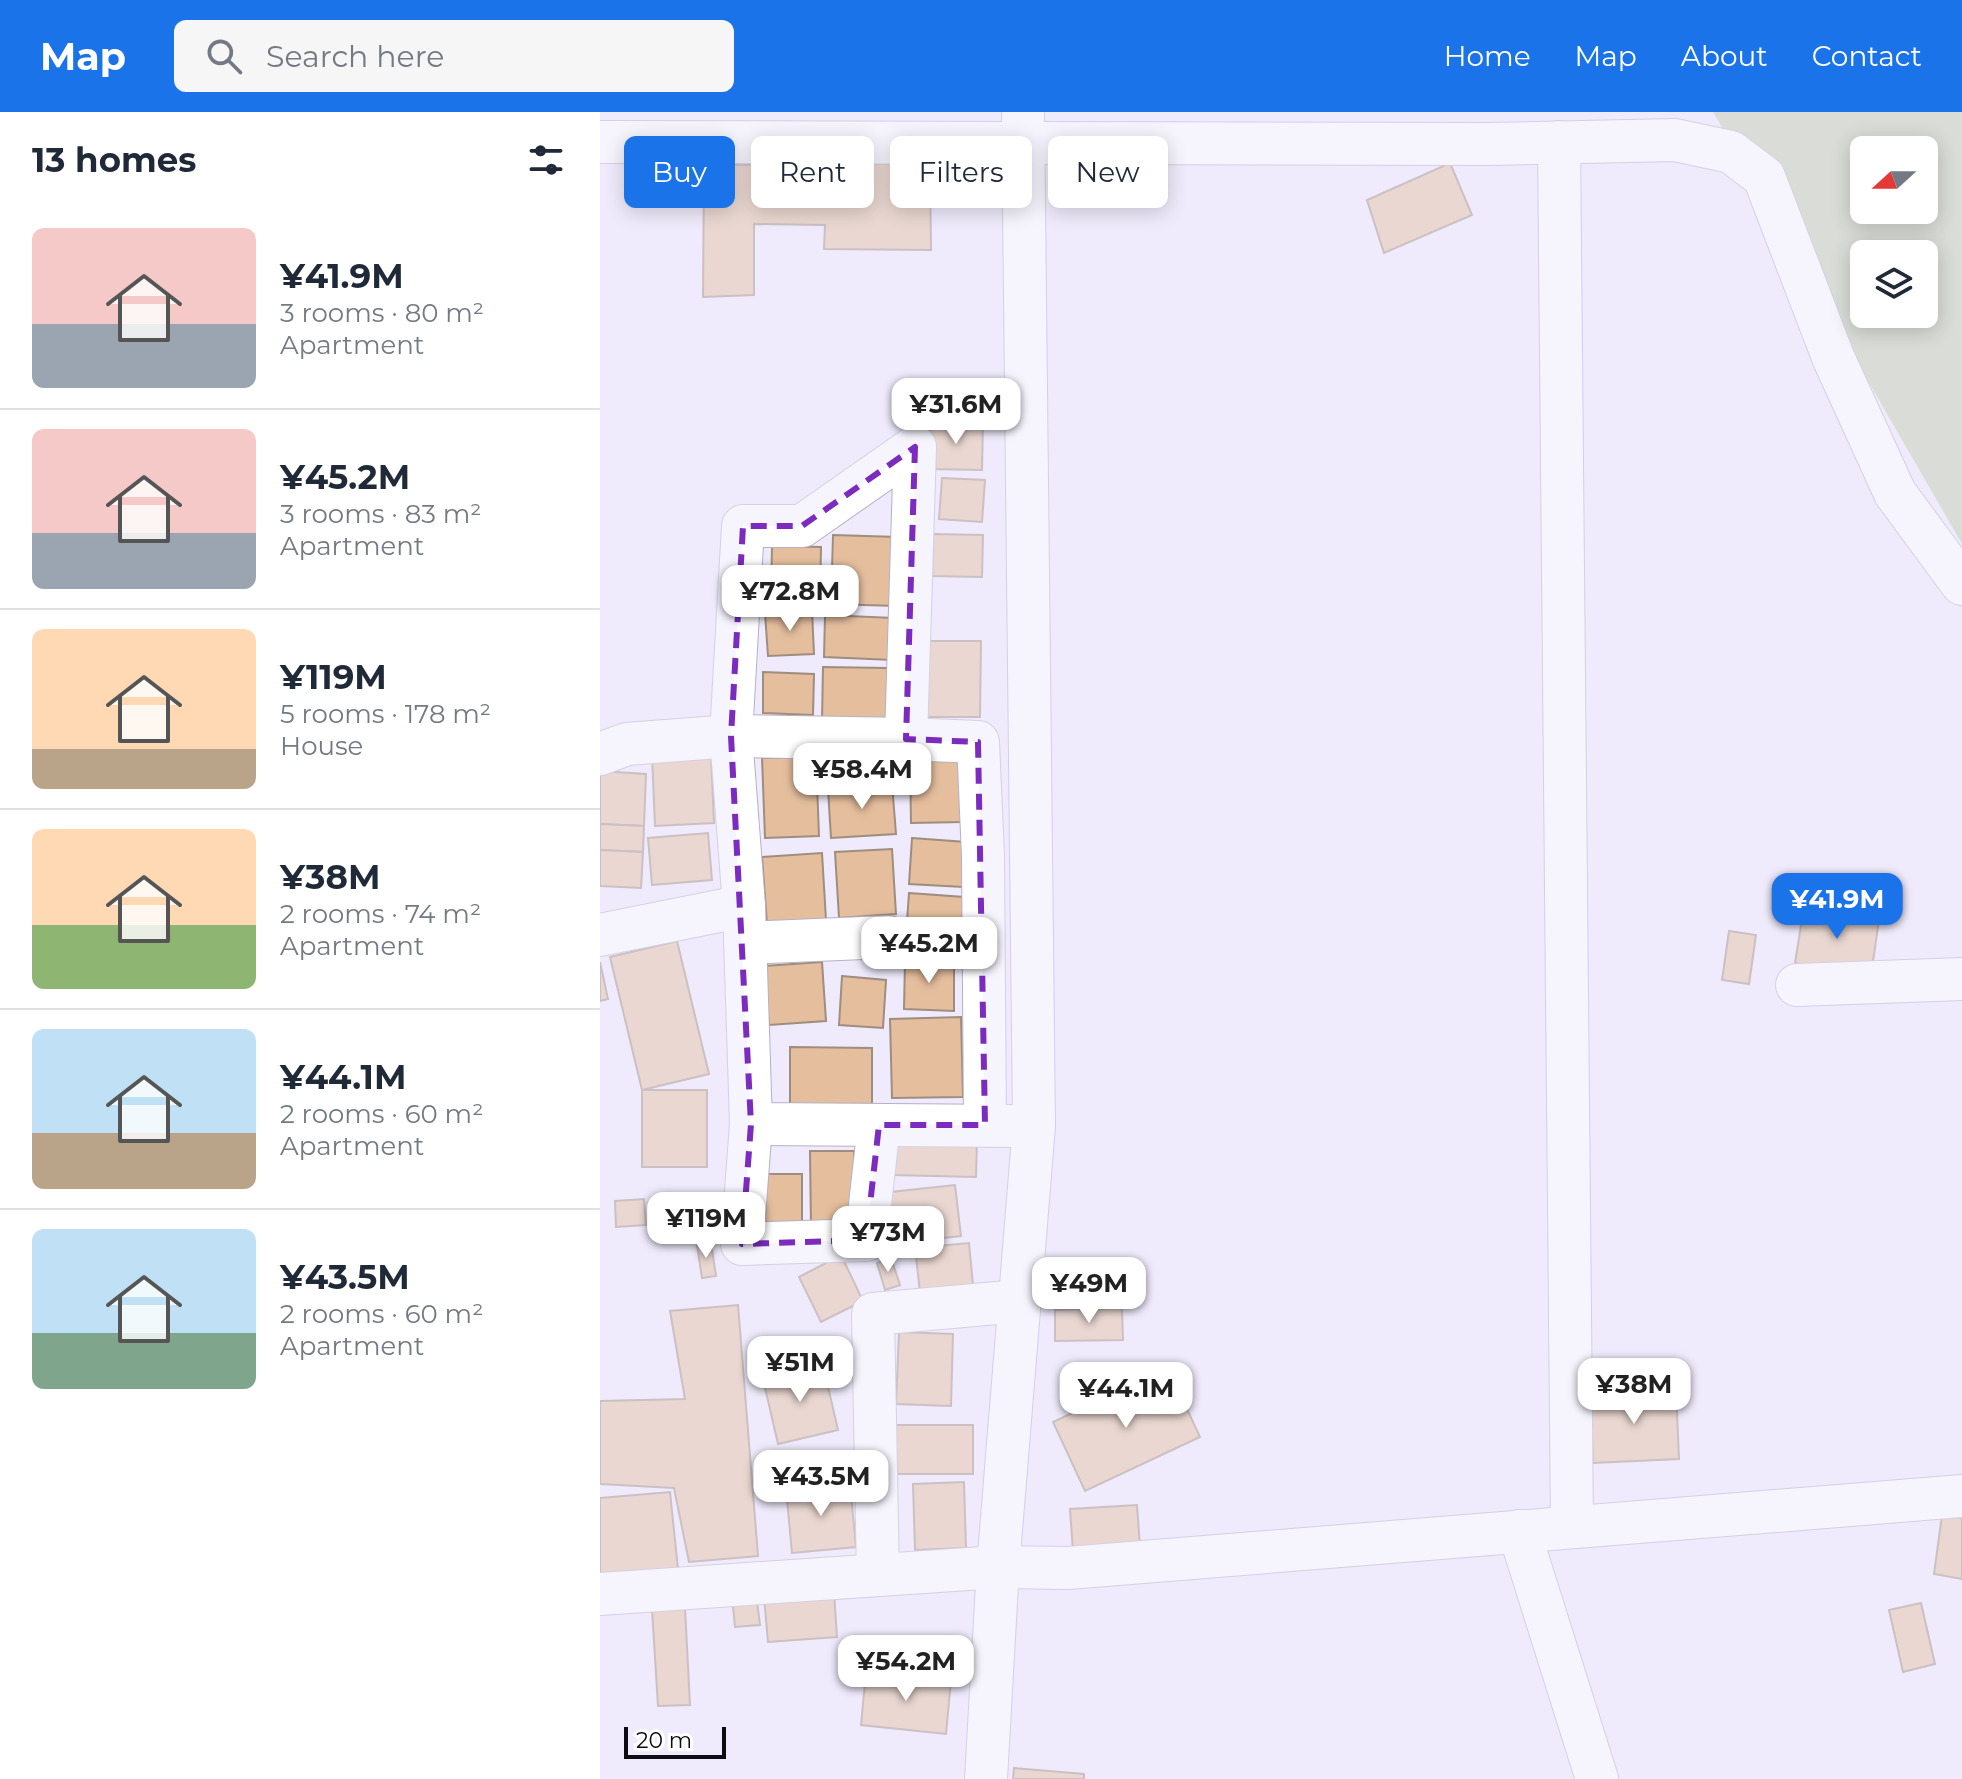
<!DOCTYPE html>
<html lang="en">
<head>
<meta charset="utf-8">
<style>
  :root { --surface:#fff; --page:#f6f6f7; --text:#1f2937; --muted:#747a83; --line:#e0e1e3; --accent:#1a73e8 }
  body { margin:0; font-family:Montserrat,sans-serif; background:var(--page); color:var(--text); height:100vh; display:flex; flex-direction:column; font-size:30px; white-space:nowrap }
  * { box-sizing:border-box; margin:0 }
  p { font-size:26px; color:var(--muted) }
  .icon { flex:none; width:44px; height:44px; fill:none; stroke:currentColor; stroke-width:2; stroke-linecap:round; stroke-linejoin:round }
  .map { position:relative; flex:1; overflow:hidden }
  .panel { display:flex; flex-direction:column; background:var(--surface); width:600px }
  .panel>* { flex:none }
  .hud { position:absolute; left:24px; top:24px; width:760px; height:72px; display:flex; gap:16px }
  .needle { width:52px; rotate:249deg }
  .fabs { position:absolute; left:1250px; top:24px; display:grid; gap:16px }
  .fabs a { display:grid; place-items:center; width:88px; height:88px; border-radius:12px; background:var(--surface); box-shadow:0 4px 20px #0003; font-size:40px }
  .scale { position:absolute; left:24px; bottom:20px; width:102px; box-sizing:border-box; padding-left:8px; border:4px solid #0e0c13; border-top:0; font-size:22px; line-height:28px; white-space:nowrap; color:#0e0c13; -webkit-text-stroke:6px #fff; paint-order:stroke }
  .price { position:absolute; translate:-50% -68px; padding:0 18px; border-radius:16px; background:#fff; color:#222; font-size:26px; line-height:52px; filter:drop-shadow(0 2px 4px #0008) }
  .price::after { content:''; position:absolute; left:50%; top:48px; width:24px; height:18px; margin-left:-12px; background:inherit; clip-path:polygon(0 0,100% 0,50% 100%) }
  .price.selected { background:var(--accent); color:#fff }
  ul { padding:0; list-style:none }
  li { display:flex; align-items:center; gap:24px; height:200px; padding:0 32px }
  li+li { border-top:2px solid var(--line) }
  li span { display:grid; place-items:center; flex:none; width:224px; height:160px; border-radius:12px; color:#555 }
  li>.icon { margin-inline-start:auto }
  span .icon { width:96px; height:96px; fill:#fffc; stroke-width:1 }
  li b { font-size:34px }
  h2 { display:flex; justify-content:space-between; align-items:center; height:96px; padding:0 32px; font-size:34px }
  .chip { padding:0 28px; border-radius:12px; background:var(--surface); box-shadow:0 4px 20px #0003; font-size:28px; line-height:72px }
  .chip.selected { background:var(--accent); color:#fff }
  header { display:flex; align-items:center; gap:48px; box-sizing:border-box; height:112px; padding:0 40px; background:var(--accent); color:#fff }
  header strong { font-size:38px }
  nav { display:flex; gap:44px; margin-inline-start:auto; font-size:28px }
  .search { width:560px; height:72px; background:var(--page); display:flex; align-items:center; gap:20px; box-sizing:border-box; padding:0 28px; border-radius:12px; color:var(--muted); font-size:30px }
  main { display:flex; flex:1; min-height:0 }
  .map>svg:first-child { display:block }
</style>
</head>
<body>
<header>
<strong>Map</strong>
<div class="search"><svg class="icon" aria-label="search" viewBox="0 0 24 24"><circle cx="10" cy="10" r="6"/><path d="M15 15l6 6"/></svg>Search here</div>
<nav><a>Home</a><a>Map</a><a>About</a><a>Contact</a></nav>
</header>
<main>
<section class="panel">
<h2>13 homes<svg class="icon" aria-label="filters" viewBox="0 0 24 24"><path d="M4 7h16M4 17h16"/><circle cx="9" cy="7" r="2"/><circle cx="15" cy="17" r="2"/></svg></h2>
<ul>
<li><span style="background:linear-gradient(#f6c9c9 60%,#9aa5b1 0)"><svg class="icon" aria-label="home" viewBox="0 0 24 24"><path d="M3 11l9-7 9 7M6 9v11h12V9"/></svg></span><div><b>¥41.9M</b><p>3 rooms · 80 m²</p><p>Apartment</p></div></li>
<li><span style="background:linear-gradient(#f6c9c9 65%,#9aa5b1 0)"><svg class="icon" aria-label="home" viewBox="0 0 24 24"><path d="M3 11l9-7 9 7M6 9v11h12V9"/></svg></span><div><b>¥45.2M</b><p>3 rooms · 83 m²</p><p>Apartment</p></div></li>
<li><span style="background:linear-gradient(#ffd9b3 75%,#b9a48a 0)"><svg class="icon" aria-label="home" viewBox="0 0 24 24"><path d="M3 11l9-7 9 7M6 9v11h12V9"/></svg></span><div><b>¥119M</b><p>5 rooms · 178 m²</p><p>House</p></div></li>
<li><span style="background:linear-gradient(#ffd9b3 60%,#8fb573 0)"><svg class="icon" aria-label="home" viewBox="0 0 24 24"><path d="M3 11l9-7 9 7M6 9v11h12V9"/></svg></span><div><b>¥38M</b><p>2 rooms · 74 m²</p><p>Apartment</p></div></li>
<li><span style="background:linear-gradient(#bfe0f5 65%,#b9a48a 0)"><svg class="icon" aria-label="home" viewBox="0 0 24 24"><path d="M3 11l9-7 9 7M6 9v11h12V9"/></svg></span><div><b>¥44.1M</b><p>2 rooms · 60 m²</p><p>Apartment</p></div></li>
<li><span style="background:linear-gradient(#bfe0f5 65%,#7fa58c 0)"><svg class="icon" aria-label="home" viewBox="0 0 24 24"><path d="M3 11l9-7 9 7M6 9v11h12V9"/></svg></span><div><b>¥43.5M</b><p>2 rooms · 60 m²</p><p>Apartment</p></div></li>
</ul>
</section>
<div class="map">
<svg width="1362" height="1667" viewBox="0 0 1362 1667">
  <rect width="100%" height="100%" fill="#efebfc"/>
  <path fill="#c2cdac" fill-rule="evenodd" d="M 1113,0 L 1362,0 L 1362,432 ZM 1264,38 L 1324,38 L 1324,98 L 1264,98 ZM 1264,142 L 1324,142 L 1324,202 L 1264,202 Z"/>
  <g fill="#e5be9e" stroke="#9f8d7e" stroke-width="2">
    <path d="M 330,51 L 331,138 L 224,137 L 225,113 L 154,112 L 154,183 L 103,185 L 104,53 Z"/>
    <path d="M 850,51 L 872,103 L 784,141 L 767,88 Z"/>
    <path d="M 330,309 L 383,311 L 382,358 L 328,357 Z"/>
    <path d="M 342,366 L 385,368 L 382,410 L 339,407 Z"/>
    <path d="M 333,422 L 383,423 L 382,465 L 332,464 Z"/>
    <path d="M 233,423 L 298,425 L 296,494 L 231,492 Z"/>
    <path d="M 172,434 L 221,435 L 220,488 L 171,486 Z"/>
    <path d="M 212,498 L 214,542 L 168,544 L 165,501 Z"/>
    <path d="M 225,503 L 293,506 L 292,548 L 224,545 Z"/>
    <path d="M 326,529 L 381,529 L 380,605 L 326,605 Z"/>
    <path d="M 223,555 L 288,556 L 287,609 L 222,608 Z"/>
    <path d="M 163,560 L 214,562 L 213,603 L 163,601 Z"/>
    <path d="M 111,642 L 114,711 L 55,714 L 52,644 Z"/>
    <path d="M 216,645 L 219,724 L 165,726 L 162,646 Z"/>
    <path d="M 252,647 L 254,675 L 228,677 L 226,648 Z"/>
    <path d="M 361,647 L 363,710 L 311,711 L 310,648 Z"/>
    <path d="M 0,659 L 46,662 L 44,714 L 0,712 Z"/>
    <path d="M 292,672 L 296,722 L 231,726 L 228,677 Z"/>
    <path d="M 0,712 L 44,714 L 43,740 L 0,738 Z"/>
    <path d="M 108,721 L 112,768 L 52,773 L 48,726 Z"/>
    <path d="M 312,726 L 366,730 L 363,775 L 309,772 Z"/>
    <path d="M 292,737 L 296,802 L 239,806 L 235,740 Z"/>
    <path d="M 0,738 L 43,740 L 41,776 L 0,774 Z"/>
    <path d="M 222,741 L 226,808 L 167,812 L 162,745 Z"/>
    <path d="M 309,781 L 364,785 L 360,841 L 305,837 Z"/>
    <path d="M 1204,795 L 1279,808 L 1271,863 L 1195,851 Z"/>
    <path d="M 1129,819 L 1156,823 L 1149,872 L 1122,868 Z"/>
    <path d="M 77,829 L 109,962 L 42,978 L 10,845 Z"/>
    <path d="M 305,848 L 354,848 L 354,899 L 304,897 Z"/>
    <path d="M 0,850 L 8,887 L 0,889 Z"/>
    <path d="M 222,850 L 226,909 L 169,913 L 164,854 Z"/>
    <path d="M 242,864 L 286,868 L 283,916 L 239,913 Z"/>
    <path d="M 361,905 L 363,985 L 292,986 L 290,907 Z"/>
    <path d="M 190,935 L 272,936 L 272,995 L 190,994 Z"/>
    <rect x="42" y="978" width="65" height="77"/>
    <path d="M 292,1027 L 377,1028 L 376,1065 L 291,1063 Z"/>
    <path d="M 210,1039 L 254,1039 L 255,1113 L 211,1114 Z"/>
    <path d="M 164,1062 L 202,1062 L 202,1115 L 163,1115 Z"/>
    <path d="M 355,1073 L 361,1124 L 287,1132 L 281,1081 Z"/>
    <path d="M 44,1087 L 46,1113 L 16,1115 L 15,1089 Z"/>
    <path d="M 111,1131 L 116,1164 L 102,1166 L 97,1133 Z"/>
    <path d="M 369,1131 L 374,1184 L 321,1189 L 315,1136 Z"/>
    <path d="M 241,1143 L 263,1189 L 221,1210 L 199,1165 Z"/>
    <path d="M 291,1146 L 300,1173 L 285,1178 L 277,1151 Z"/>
    <path d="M 138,1193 L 158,1444 L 89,1450 L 74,1376 L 0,1372 L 0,1289 L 85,1287 L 70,1199 Z"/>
    <path d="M 522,1196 L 523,1228 L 455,1229 L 455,1198 Z"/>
    <path d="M 299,1220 L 353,1222 L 351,1294 L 296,1292 Z"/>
    <path d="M 223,1253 L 238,1318 L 178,1332 L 163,1267 Z"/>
    <path d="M 568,1256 L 600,1325 L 485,1379 L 453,1310 Z"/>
    <path d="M 1076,1277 L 1079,1347 L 993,1351 L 990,1281 Z"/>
    <path d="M 293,1313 L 373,1313 L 373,1362 L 292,1362 Z"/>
    <path d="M 364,1370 L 366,1436 L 315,1438 L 313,1372 Z"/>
    <path d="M 250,1371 L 256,1435 L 192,1441 L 186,1377 Z"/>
    <path d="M 70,1380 L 78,1457 L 0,1464 L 0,1386 Z"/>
    <path d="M 537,1393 L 540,1435 L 473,1440 L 470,1397 Z"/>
    <path d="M 1342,1403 L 1362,1406 L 1362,1467 L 1334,1462 Z"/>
    <path d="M 234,1480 L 237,1525 L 168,1530 L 164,1485 Z"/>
    <path d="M 156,1481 L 160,1513 L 135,1515 L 132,1484 Z"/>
    <path d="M 1321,1491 L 1335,1552 L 1303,1560 L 1289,1498 Z"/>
    <path d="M 85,1496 L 90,1593 L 58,1594 L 52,1497 Z"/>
    <path d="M 344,1526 L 356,1528 L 353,1548 L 341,1547 Z"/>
    <path d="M 266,1560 L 351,1568 L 346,1622 L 261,1613 Z"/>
    <path d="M 414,1656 L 484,1662 L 484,1667 L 413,1667 Z"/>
  </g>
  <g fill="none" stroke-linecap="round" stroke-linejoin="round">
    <g stroke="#b5b0c5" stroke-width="44">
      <g id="minor">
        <path d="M 0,30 L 887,32 L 1075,28 L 1131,40 L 1164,65 L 1233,245 L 1295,381 L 1362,472"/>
        <path d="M 959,30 L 972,1415"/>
        <path d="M 0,642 L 27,632 L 131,624 L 306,627"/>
        <path d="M 144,794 L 131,624 L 143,414 L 202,414 L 315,335 L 306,627 L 378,630 L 383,744 L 385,1013"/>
        <path d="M 0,823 L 144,794 L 151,1012 L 413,1014"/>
        <path d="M 145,831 L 288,825"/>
        <path d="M 1197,873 L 1362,867"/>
        <path d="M 151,1012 L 142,1132 L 266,1128 L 279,1013"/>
        <path d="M 919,1419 L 997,1667"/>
        <path d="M 278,1463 L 273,1202 L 420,1189"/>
        <path d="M 0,1482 L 398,1455 L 468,1456 L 1362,1384"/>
        <path d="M 386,1667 L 398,1455 L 434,1014 L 423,0"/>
      </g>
    </g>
    <use href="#minor" stroke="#fff" stroke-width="42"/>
  </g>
  <path d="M0 0H1362V1667H0ZM 315,335 L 306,627 L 378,630 L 385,1013 L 279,1013 L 266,1128 L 142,1132 L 151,1012 L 131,624 L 143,414 L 202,414 Z" fill="#efebfc" fill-opacity=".55" fill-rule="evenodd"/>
  <path fill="none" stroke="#7b2cbf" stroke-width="6" stroke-dasharray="16 10" stroke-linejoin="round" d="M 315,335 L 306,627 L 378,630 L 385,1013 L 279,1013 L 266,1128 L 142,1132 L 151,1012 L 131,624 L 143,414 L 202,414 Z"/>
</svg>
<div class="fabs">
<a><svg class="needle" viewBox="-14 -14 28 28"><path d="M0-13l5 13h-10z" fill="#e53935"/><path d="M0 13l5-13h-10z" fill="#747a83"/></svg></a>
<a><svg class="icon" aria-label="layers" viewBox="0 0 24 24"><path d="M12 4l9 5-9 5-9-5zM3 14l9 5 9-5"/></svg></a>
</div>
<div class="scale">20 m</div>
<b class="price" style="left:356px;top:334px">¥31.6M</b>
<b class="price" style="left:190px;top:521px">¥72.8M</b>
<b class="price" style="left:262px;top:699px">¥58.4M</b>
<b class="price selected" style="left:1237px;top:829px">¥41.9M</b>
<b class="price" style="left:329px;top:873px">¥45.2M</b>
<b class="price" style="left:106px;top:1148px">¥119M</b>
<b class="price" style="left:288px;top:1162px">¥73M</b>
<b class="price" style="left:489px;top:1213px">¥49M</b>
<b class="price" style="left:200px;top:1292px">¥51M</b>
<b class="price" style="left:1034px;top:1314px">¥38M</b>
<b class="price" style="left:526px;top:1318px">¥44.1M</b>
<b class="price" style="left:221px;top:1406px">¥43.5M</b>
<b class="price" style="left:306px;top:1591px">¥54.2M</b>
<div class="hud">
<a class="chip selected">Buy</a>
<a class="chip">Rent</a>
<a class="chip">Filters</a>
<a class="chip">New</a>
</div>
</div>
</main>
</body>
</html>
